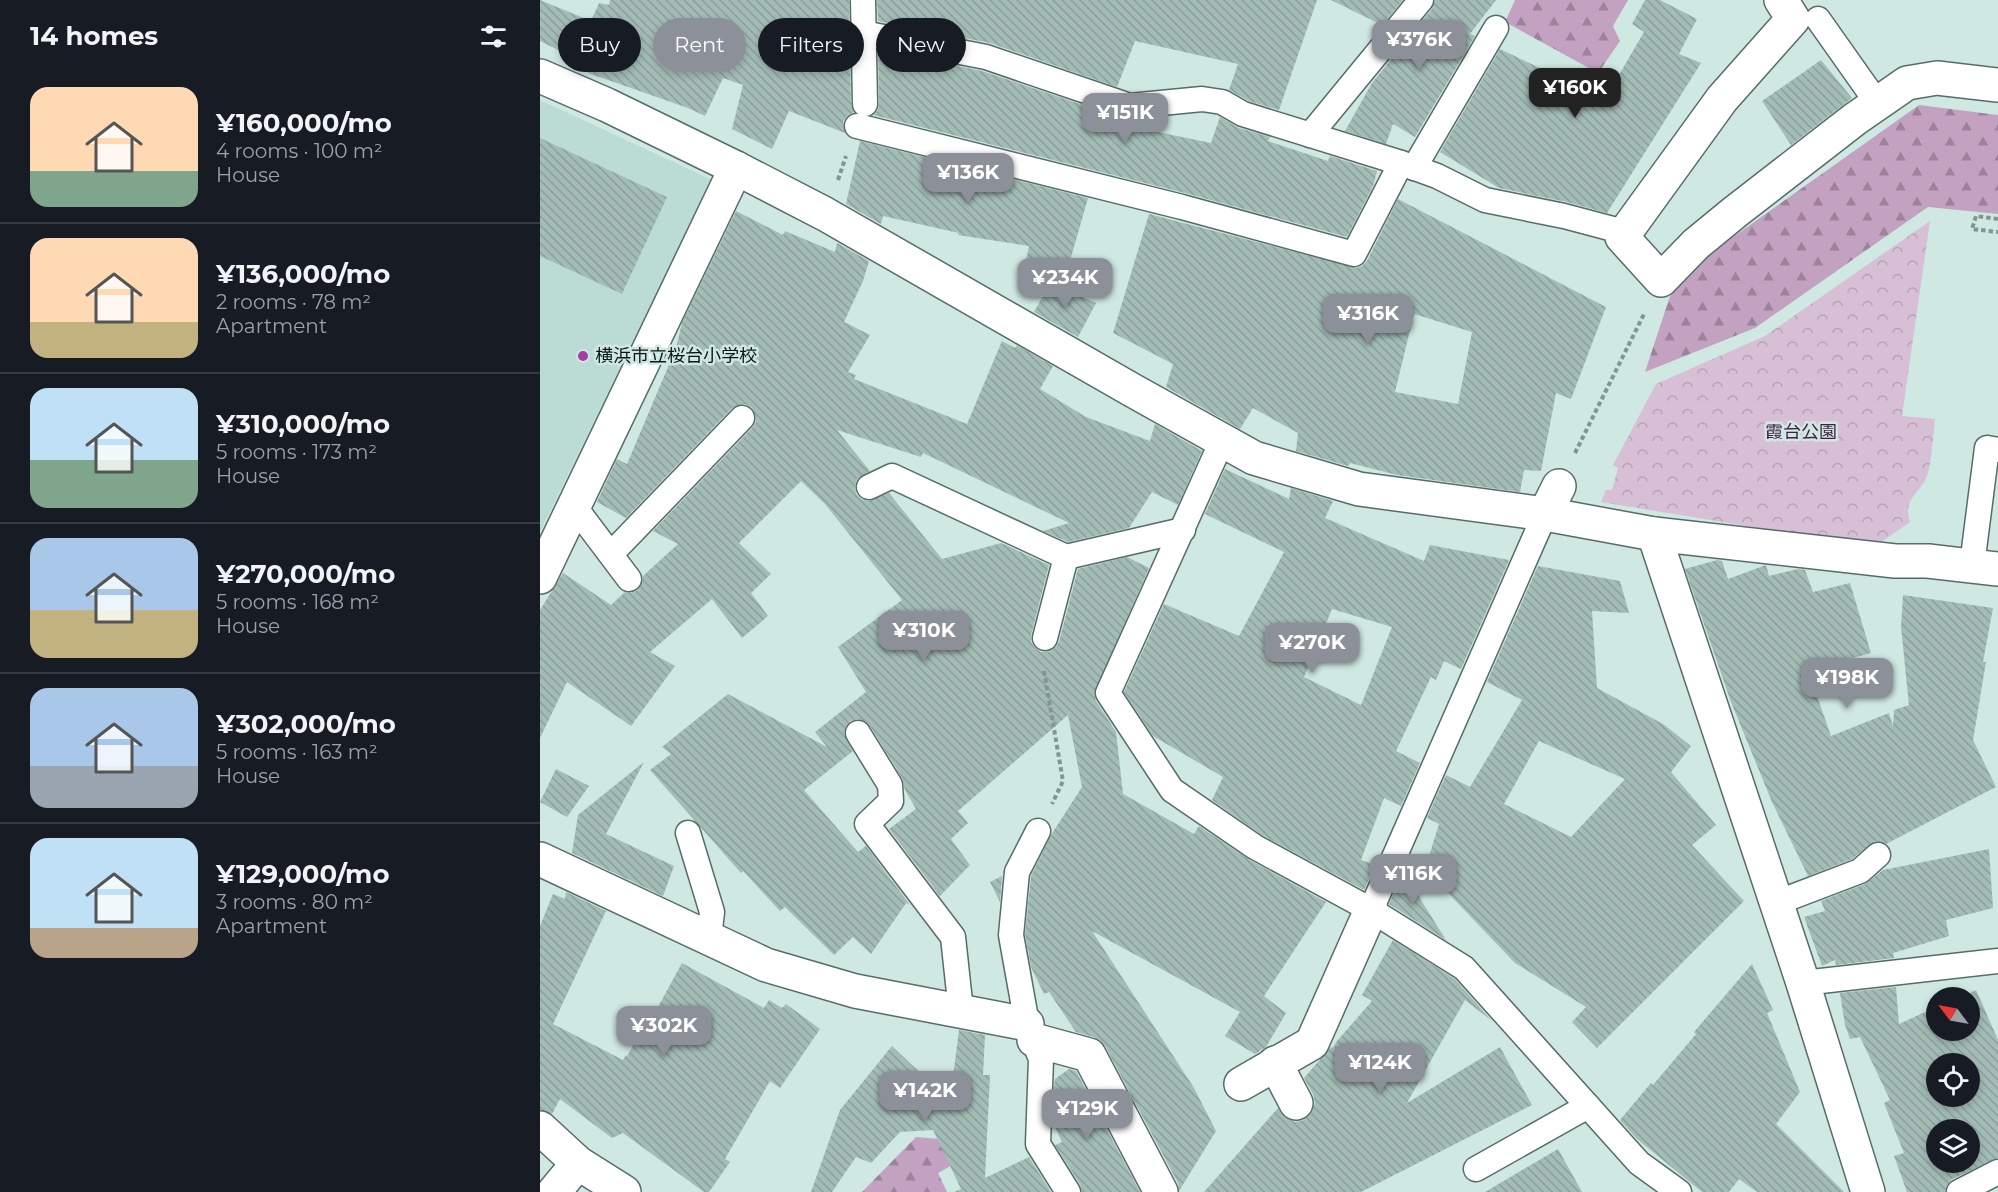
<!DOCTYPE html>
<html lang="en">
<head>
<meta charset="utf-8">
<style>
  :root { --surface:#171b24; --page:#20242c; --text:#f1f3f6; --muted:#9ea1a6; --line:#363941; --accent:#8c9099 }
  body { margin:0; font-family:Montserrat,"Noto Sans JP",sans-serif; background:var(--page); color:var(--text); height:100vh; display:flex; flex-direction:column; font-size:22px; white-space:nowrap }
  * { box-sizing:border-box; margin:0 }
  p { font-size:20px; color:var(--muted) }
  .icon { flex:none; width:33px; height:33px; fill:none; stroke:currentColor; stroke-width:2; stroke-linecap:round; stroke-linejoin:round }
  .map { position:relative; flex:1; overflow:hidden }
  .details { display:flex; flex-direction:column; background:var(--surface); width:540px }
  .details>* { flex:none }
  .guide { position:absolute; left:18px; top:18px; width:570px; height:54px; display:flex; gap:12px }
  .needle { width:39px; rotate:302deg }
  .tools { position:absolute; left:1386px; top:987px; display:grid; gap:12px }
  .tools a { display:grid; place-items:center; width:54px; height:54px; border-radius:50%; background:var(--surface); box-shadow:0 3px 9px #0003; font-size:30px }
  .price { position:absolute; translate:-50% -51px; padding:0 14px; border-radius:12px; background:var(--accent); color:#fff; font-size:20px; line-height:39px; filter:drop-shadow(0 2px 3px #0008) }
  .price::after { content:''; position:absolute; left:50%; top:36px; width:18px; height:14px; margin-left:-9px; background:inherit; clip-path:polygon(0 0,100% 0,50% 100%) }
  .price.active { background:#222; color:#fff }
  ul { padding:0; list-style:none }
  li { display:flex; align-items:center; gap:18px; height:150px; padding:0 30px }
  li+li { border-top:2px solid var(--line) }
  li span { display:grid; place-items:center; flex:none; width:168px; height:120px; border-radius:18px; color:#555 }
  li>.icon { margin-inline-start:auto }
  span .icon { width:72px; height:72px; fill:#fffc; stroke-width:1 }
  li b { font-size:26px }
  h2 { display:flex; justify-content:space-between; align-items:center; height:72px; padding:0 30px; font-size:26px }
  .pill { padding:0 21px; border-radius:27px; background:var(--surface); box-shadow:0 3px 9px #0003; font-size:21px; line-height:54px }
  .pill.active { background:var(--accent); color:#fff }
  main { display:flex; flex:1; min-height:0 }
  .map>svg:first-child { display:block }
</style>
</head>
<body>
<main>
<section class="details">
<h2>14 homes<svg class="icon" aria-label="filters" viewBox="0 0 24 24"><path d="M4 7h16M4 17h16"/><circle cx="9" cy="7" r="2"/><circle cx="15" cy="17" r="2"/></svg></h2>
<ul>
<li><span style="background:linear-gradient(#ffd9b3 70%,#7fa58c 0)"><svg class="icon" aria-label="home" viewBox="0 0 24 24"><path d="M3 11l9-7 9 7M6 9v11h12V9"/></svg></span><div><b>¥160,000/mo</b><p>4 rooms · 100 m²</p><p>House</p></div></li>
<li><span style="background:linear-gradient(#ffd9b3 70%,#c2b280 0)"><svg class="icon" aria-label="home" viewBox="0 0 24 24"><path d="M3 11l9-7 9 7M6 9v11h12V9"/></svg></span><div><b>¥136,000/mo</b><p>2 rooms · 78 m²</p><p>Apartment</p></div></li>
<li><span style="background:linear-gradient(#bfe0f5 60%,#7fa58c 0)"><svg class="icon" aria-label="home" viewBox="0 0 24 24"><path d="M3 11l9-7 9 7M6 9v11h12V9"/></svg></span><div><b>¥310,000/mo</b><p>5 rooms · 173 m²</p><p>House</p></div></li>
<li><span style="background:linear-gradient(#a9c7e8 60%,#c2b280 0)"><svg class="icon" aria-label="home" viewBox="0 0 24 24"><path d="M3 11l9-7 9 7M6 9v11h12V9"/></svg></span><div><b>¥270,000/mo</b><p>5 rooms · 168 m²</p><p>House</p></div></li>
<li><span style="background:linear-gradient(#a9c7e8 65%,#9aa5b1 0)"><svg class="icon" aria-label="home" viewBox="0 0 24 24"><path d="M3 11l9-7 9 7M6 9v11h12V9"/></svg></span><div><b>¥302,000/mo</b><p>5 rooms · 163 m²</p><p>House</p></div></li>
<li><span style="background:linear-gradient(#bfe0f5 75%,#b9a48a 0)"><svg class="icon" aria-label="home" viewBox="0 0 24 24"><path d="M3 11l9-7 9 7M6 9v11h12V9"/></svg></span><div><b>¥129,000/mo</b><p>3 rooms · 80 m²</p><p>Apartment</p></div></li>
</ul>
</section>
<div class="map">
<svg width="1458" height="1192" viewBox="0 0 1458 1192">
  <defs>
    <pattern id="forest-firs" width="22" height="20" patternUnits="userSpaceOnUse" patternTransform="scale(1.5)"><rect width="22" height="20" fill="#c2a2c0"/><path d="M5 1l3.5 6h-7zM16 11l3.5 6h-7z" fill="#9c839b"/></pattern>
    <pattern id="park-crowns" width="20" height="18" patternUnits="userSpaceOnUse" patternTransform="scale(1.5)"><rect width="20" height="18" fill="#d7bfd5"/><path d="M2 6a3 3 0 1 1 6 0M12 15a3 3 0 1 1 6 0" fill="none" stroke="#b7a3b6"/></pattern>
    <pattern id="building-back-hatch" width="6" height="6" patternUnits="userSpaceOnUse" patternTransform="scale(1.5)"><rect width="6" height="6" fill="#a4bcb6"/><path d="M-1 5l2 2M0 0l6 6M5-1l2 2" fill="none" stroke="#8ca19c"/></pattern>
  </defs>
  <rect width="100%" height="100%" fill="#cfe8e2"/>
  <path fill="#badcd5" d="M 0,100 L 172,180 L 0,532 Z"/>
  <g fill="url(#forest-firs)">
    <path d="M 975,0 L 1088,0 L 1073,26 L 1080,41 L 1058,73 L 965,22 Z"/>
    <path d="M 1379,105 L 1458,115 L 1458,214 L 1388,207 L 1215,328 L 1105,372 L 1133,287 L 1162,259 Z"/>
    <path d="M 376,1137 L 423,1141 L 425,1158 L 398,1173 L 407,1192 L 322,1192 Z"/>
  </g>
  <path fill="url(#park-crowns)" d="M 1390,221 L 1362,416 L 1395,419 C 1393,436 1392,460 1387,476 C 1381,493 1362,498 1370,522 L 1334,547 L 1061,502 L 1066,490 L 1072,490 L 1078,468 L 1073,465 L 1116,384 L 1225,336 Z"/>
  <g fill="url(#building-back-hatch)" fill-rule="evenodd">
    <path d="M 0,0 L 51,21 L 59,3 L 69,5 L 70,0 L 309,0 L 311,104 L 314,112 L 307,116 L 303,122 L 305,133 L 249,111 L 232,149 L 192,129 L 203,85 L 183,78 L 165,116 L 148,108 L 48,73 L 51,66 L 0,41 Z"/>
    <path d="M 337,0 L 777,0 L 739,110 L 709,101 L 689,90 L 698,64 L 595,41 L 577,87 L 450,43 L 338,21 Z"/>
    <path d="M 791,0 L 863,0 L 842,25 Z"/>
    <path d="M 895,0 L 956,0 L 930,34 L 935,36 L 875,137 L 853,124 L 846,144 L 805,131 L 832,83 L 892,9 Z"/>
    <path d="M 1105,0 L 1120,0 L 1157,19 L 1139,54 L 1161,63 L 1067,213 L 1027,202 L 959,188 L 900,152 L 960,49 L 1065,99 L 1104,32 L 1092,24 Z"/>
    <path d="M 338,50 L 442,71 L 567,113 L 564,121 L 671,143 L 680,117 L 699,128 L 730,137 L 728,141 L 788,161 L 790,156 L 837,171 L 833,186 L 807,237 L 645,193 L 333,115 L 338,110 L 339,104 Z"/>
    <path d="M 1281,60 L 1312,98 L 1251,145 L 1222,101 Z"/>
    <path d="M 0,138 L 127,197 L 82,294 L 0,256 Z"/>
    <path d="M 320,141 L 548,198 L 526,275 L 485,265 L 489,246 L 418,235 L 419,233 L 343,216 L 341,224 L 306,204 Z"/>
    <path d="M 858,199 L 1066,307 L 1031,399 L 1016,393 L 1001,471 L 984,470 L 980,492 L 857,475 L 810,463 L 808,466 L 756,451 L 758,433 L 713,408 L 700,429 L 626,387 L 633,364 L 573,333 L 609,214 L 816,268 L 822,266 L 827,261 ZM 874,314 L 932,332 L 918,404 L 855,392 Z"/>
    <path d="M 196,211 L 243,235 L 245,231 L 295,252 L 297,243 L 329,261 L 323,281 L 304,322 L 330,335 L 308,372 L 316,375 L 314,379 L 427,424 L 462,341 L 475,348 L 477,345 L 513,366 L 500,389 L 546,417 L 610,441 L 615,424 L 662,451 L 638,505 L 612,492 L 589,528 L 528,542 L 503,531 L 529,523 L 383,453 L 381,457 L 297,430 L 330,471 L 317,479 L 315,486 L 316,494 L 321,499 L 328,501 L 349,493 L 402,559 L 461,543 L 509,565 L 491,635 L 491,642 L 495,648 L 501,652 L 509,652 L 515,648 L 519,642 L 538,569 L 587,557 L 609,568 L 554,694 L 556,701 L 576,732 L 583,794 L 654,834 L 659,826 L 708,859 L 786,902 L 724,996 L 746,1013 L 726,1047 L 715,1054 L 685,1036 L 700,1012 L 552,931 L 654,1088 L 676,1131 L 639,1191 L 638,1183 L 565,1046 L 554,1037 L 536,1032 L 509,992 L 504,994 L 491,967 L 485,934 L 491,876 L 511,835 L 542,787 L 528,715 L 418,811 L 428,823 L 411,839 L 430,865 L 400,896 L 349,829 L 376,809 L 365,790 L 362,778 L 330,726 L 325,721 L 317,719 L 310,721 L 306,726 L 304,734 L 313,751 L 264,790 L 318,852 L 326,846 L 370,905 L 366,903 L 331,954 L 313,937 L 294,955 L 245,907 L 240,911 L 203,871 L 201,873 L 110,770 L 131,754 L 122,747 L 188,694 L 287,747 L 275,732 L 326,692 L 298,647 L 362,600 L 285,504 L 261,481 L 199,543 L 231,574 L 211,593 L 228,616 L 202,638 L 172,599 L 110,652 L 135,666 L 91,726 L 27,682 L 0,738 L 0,610 L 23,573 L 71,605 L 85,592 L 91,593 L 98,590 L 102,584 L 103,576 L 138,544 L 113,531 L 212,428 L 216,422 L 215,414 L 211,407 L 205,404 L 198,405 L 192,408 L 86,518 L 57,502 L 77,459 L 87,464 L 136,348 L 142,323 Z"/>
    <path d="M 510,283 L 556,303 L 538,337 L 494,312 Z"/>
    <path d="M 685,469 L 749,499 L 751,488 L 793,501 L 785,518 L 884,561 L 890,545 L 969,560 L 921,669 L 904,661 L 896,680 L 891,677 L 856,751 L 880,763 L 861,806 L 844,798 L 821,860 L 835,865 L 824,890 L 722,835 L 672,800 L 683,777 L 613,736 L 584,692 L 624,604 L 699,636 L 744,552 L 665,514 ZM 792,609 L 852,627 L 821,705 L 764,677 Z"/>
    <path d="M 1177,560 L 1182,561 L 1188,579 L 1226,565 L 1229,576 L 1258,569 L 1265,570 L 1273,592 L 1310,583 L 1331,653 L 1268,670 L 1291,736 L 1349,713 L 1353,726 L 1354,710 L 1369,705 L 1361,627 L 1363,595 L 1453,608 L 1443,662 L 1446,662 L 1433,740 L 1456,787 L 1346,844 L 1335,841 L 1312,859 L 1268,876 L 1232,802 L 1191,702 L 1145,569 Z"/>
    <path d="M 998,566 L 1080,581 L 1089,613 L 1052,611 L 1057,688 L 1123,724 L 1151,746 L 1131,772 L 1176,825 L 1152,845 L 1204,901 L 1057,1048 L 1032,1022 L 1046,1007 L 975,963 L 885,869 L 899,824 L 887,818 L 906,775 L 930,787 L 982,700 L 947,682 ZM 999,741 L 1085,779 L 1031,837 L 964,804 Z"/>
    <path d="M 104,762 L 66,834 L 134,866 L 123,896 L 32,853 L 38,815 Z"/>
    <path d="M 16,769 L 49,786 L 27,817 L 0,802 Z"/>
    <path d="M 1449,849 L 1453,908 L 1406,920 L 1409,936 L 1353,953 L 1354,958 L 1296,965 L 1295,960 L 1282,966 L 1264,917 L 1285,911 L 1281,901 L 1325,884 L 1343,870 Z"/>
    <path d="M 862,875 L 866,876 L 906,940 L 849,904 Z"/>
    <path d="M 462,876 L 460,902 L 450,882 Z"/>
    <path d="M 26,892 L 66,911 L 13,1024 L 83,1060 L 86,1055 L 87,1056 L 111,1015 L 113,1016 L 142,963 L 224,1008 L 229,1000 L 242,1008 L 246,1004 L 280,1029 L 240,1088 L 230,1081 L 185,1159 L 190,1162 L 169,1192 L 164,1192 L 83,1133 L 72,1138 L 20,1099 L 12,1114 L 0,1110 L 0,926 L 13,894 L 25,899 Z"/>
    <path d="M 853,940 L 915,979 L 952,1021 L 925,1000 L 867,1103 L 960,1047 L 992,1105 L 821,1192 L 664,1192 L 738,1108 L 746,1118 L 755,1122 L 764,1120 L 771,1113 L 775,1103 L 773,1094 L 764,1078 L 791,1047 L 793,1048 L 797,1041 L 832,1001 L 822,995 Z"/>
    <path d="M 1212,964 L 1233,1010 L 1227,1013 L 1260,1092 L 1236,1124 L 1304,1192 L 1217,1192 L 1199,1179 L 1189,1192 L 1162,1192 L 1097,1139 L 1080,1120 L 1111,1083 L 1113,1085 L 1156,1034 L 1154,1032 Z"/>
    <path d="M 1356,987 L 1359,1024 L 1396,1007 L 1396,1030 L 1430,1030 L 1430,998 L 1418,998 L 1436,990 L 1458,1040 L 1458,1158 L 1412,1179 L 1407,1185 L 1405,1192 L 1367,1192 L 1354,1156 L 1364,1153 L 1344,1103 L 1350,1100 L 1320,1037 L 1310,1039 L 1305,1025 L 1300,993 ZM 1396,1064 L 1430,1064 L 1430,1096 L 1396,1096 ZM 1396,1130 L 1430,1130 L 1430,1162 L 1396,1162 Z"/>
    <path d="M 419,1030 L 445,1035 L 443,1075 L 450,1075 L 445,1178 L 489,1157 L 511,1192 L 414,1192 L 421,1189 L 393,1130 L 360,1132 L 331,1163 L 316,1157 L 292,1192 L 271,1192 L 300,1110 L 352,1046 L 410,1101 Z"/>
    <path d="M 529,1069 L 536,1071 L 600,1192 L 542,1192 L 540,1184 L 515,1145 L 522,1142 L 513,1123 L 514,1100 L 518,1097 L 514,1088 L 515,1079 Z"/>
    <path d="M 1018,1149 L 1042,1192 L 945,1192 Z"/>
  </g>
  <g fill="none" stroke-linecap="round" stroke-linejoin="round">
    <g stroke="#566c68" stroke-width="27">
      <g id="lane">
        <path d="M 323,0 L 325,104"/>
        <path d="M 1278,19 L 1338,104"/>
        <path d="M 323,33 L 446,57 L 590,106 L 662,99 L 682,102 L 703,114 L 861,163"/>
        <path d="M 317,126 L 642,207 L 814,254 L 861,163 L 897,176 L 945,200 L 1024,216 L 1073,229 L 1082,237"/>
        <path d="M 770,135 L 881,0"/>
        <path d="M 874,168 L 956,28"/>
        <path d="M 682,441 L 568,693 L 632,790 L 715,847 L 831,910"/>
        <path d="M 329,487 L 352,476 L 526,557"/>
        <path d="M 34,506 L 89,579"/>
        <path d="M 1005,514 L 831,910 L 924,968 L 1099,1163 L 1139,1192"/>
        <path d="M 71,554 L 202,418"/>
        <path d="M 1432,565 L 1447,448 L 1458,450"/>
        <path d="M 505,638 L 526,557 L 643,530"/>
        <path d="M 318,733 L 350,785 L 351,801 L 327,824 L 413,937 L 421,1011"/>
        <path d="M 498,831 L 477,872 L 471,935 L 487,1024 L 501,1059 L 498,1144 L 528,1192"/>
        <path d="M 148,833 L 172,912 L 169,938"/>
        <path d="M 1236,903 L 1320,871 L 1338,855"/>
        <path d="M 1263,983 L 1458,961"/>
        <path d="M 936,1169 L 1048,1106"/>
        <path d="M 1419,1192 L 1458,1172"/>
      </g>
    </g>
    <g stroke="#566c68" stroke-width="36">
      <g id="street">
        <path d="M 1241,0 L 1253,19 L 1182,99 L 1082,237 L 1121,280 L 1156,244 L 1195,212 L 1315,119 L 1367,83 L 1397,78 L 1458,85"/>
        <path d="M 0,76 L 67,105 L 196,168 L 285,214 L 592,390 L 714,458 L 819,489 L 1005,514 L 1114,534 L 1355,561 L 1388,561 L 1458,569"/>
        <path d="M 1005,514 L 1019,486"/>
        <path d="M 1114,534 L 1263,983 L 1328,1192"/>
        <path d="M 0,577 L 196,168"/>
        <path d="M 0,859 L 226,965 L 315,991 L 487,1024"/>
        <path d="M 494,1040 L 549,1055 L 621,1192"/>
        <path d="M 735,1063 L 756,1103"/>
        <path d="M 701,1084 L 772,1043 L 831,910"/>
        <path d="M 0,1128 L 38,1163 L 84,1192"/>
        <path d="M 14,1192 L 38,1163"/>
      </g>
    </g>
    <g stroke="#829590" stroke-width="4" stroke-dasharray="4.5 3" stroke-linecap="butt">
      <path d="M 298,180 L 306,156"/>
      <path d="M 1458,219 L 1436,216 L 1432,229 L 1458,232"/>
      <path d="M 1035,453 L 1105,312"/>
      <path d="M 504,671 L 523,781 L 512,804"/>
    </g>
    <use href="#lane" stroke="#fff" stroke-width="24"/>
    <use href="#street" stroke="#fff" stroke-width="33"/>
  </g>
  <circle fill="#a53fa4" stroke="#cfe8e2" stroke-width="2" cx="43" cy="356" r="6"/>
  <g text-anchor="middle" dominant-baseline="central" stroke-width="5" stroke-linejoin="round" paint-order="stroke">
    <g font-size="18" fill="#0d1614" stroke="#cfe8e2" text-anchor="start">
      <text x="55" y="356">横浜市立桜台小学校</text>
    </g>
    <g font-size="18" fill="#451d45" stroke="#cfe8e2">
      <text x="1261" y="432">霞台公園</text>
    </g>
  </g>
</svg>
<div class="tools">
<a><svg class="needle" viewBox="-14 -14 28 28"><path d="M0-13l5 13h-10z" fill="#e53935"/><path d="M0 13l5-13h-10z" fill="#9ea1a6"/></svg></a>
<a><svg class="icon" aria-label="locate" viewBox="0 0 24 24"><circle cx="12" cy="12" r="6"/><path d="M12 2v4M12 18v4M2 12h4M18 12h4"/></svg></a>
<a><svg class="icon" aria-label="layers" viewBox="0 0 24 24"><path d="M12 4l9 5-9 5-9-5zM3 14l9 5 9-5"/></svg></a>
</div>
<b class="price" style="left:879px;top:71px">¥376K</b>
<b class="price active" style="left:1035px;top:119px">¥160K</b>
<b class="price" style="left:585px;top:144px">¥151K</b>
<b class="price" style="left:428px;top:204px">¥136K</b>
<b class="price" style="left:525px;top:309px">¥234K</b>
<b class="price" style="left:828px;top:345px">¥316K</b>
<b class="price" style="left:384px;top:662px">¥310K</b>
<b class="price" style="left:772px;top:674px">¥270K</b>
<b class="price" style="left:1307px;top:709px">¥198K</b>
<b class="price" style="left:873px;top:905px">¥116K</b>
<b class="price" style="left:124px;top:1057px">¥302K</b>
<b class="price" style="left:840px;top:1094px">¥124K</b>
<b class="price" style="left:385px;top:1122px">¥142K</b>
<b class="price" style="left:547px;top:1140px">¥129K</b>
<div class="guide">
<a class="pill">Buy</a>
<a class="pill active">Rent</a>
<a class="pill">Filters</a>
<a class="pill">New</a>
</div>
</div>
</main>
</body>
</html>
